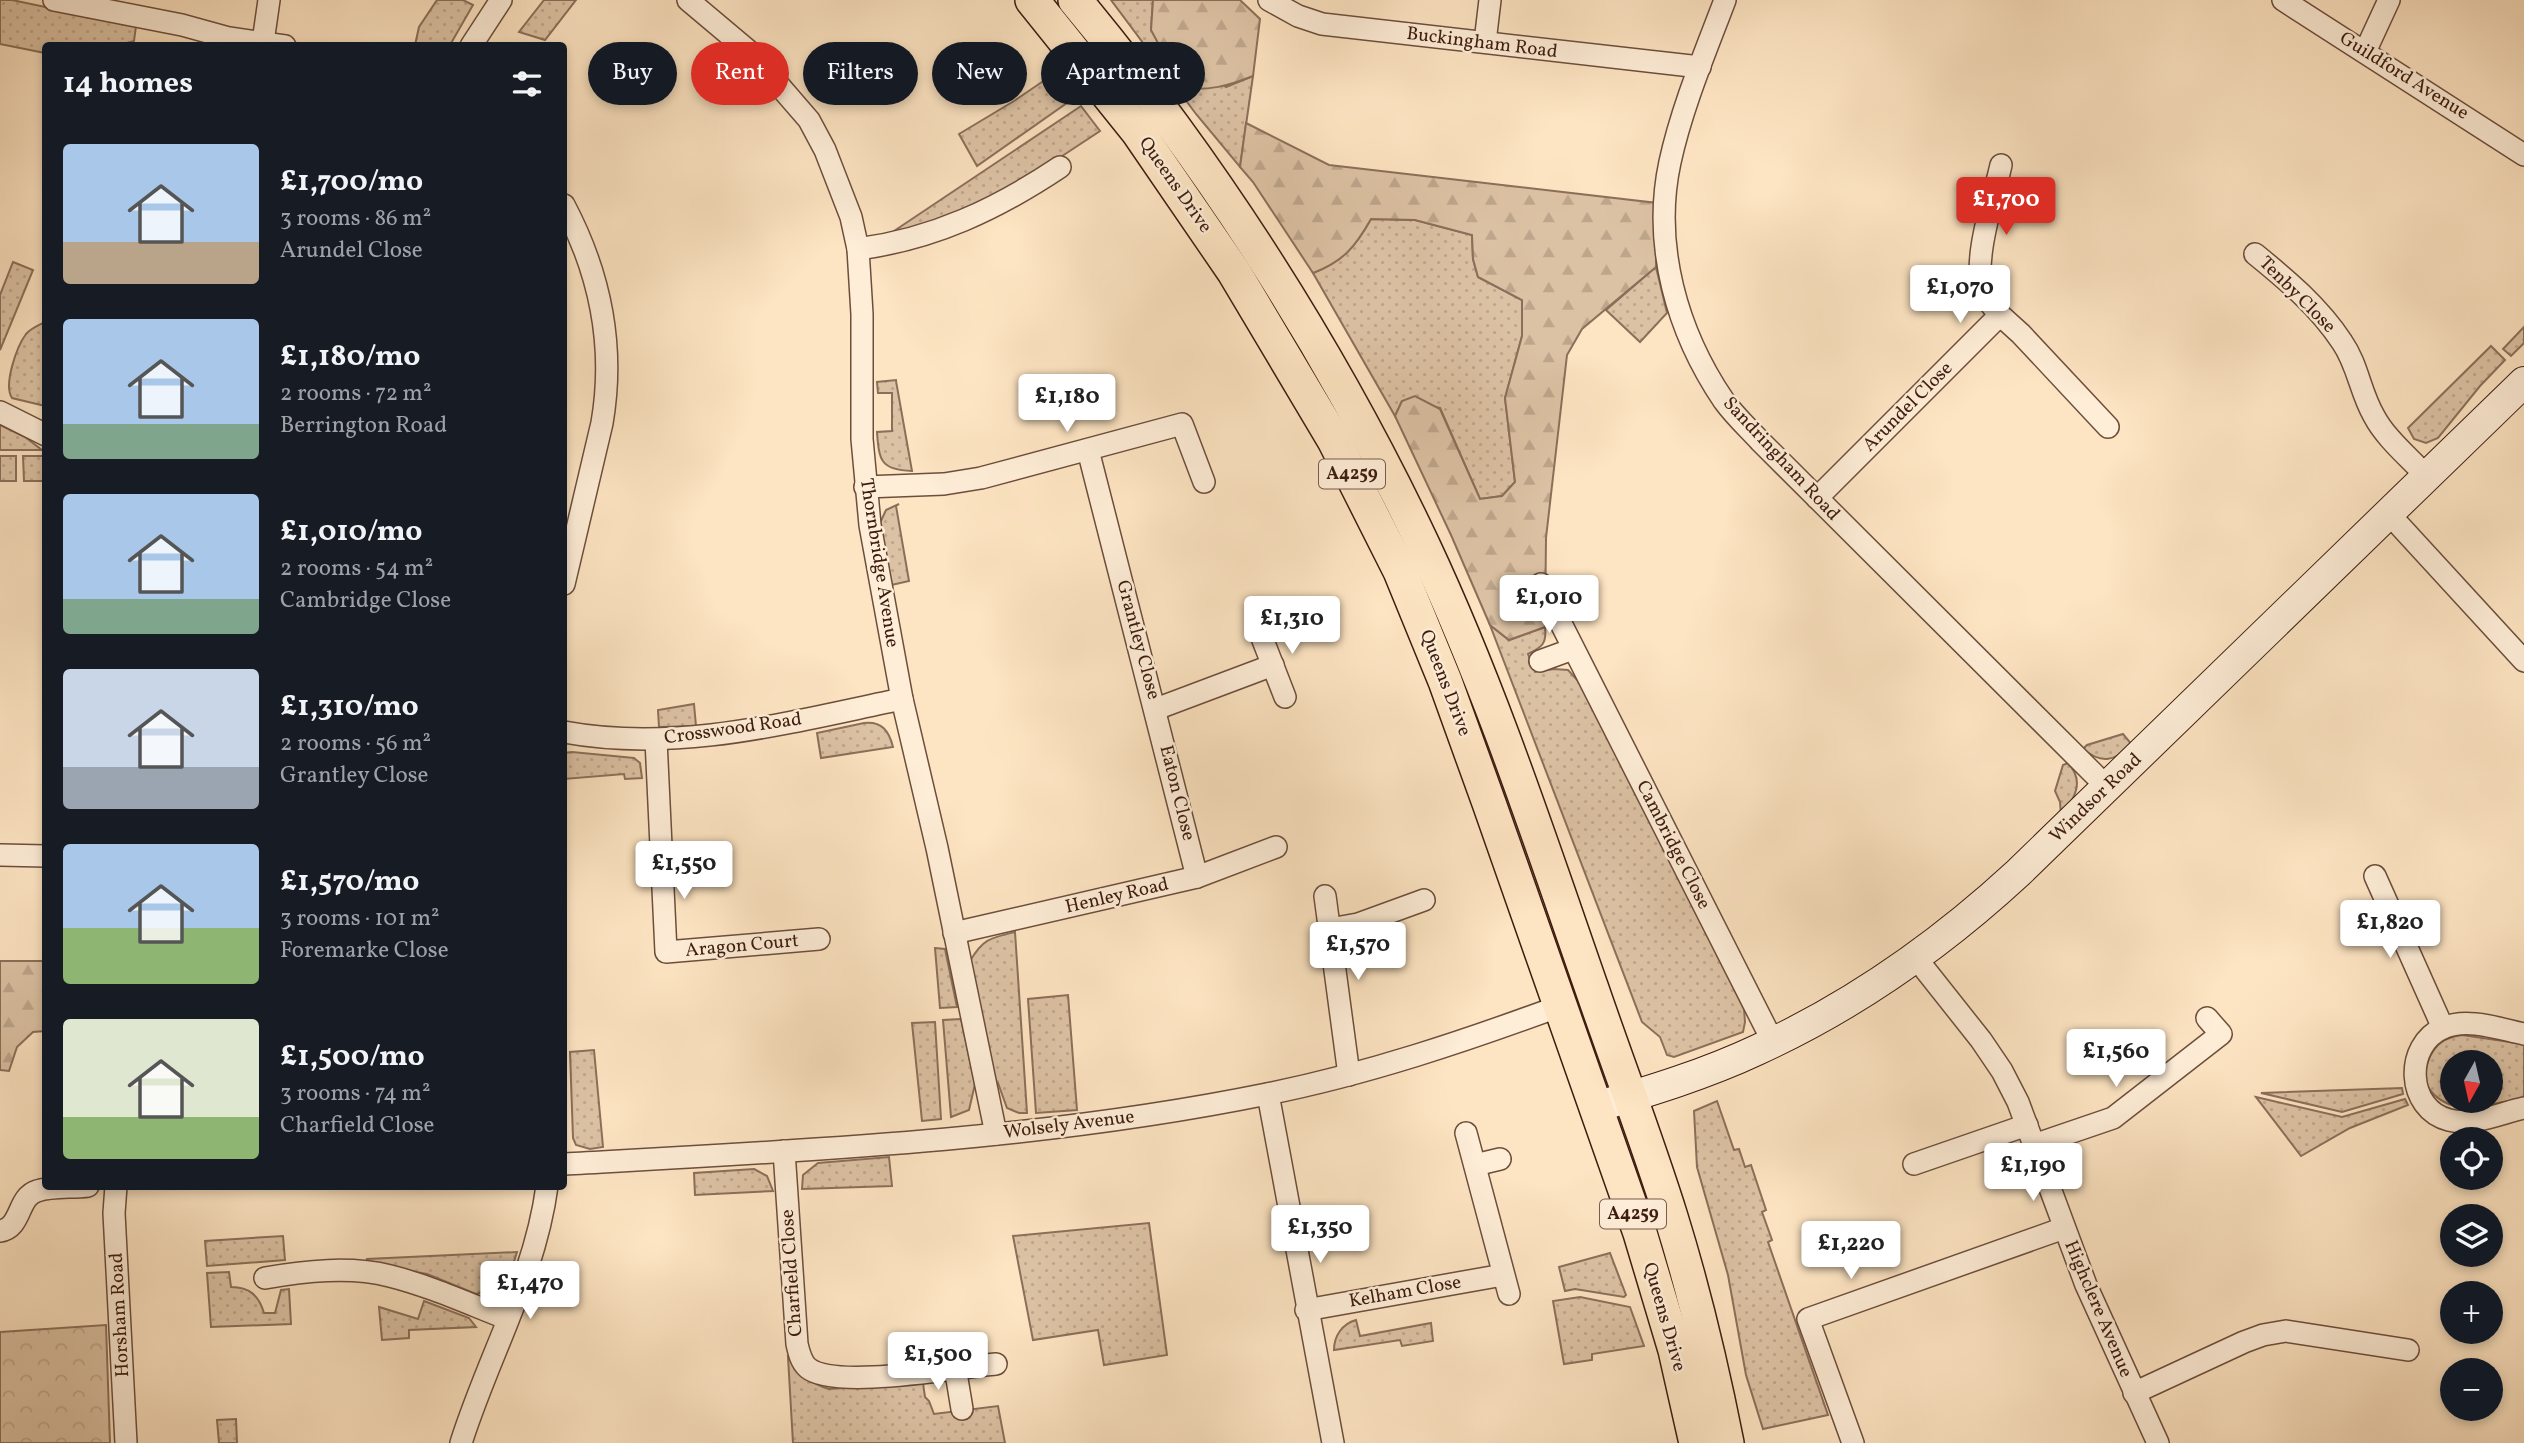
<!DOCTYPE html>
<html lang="en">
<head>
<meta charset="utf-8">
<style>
  :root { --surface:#171b24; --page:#20242c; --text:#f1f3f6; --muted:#9ea1a6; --accent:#d93025 }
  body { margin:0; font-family:Vollkorn,serif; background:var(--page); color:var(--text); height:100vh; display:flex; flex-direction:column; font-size:26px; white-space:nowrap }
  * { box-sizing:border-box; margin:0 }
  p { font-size:23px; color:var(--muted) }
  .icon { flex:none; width:38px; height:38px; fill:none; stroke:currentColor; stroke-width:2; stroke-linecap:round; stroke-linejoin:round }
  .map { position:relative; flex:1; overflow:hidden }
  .sheet { position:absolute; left:42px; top:42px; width:525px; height:1148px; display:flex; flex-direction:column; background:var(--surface); border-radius:7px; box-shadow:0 4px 10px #0003 }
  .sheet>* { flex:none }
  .banner { position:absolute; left:588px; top:42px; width:665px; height:63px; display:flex; gap:14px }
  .needle { width:46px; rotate:188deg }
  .tools { position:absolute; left:2440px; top:1050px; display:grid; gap:14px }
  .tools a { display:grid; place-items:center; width:63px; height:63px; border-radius:50%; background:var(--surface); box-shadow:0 4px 10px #0003; font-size:35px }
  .price { position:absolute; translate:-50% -60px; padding:0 16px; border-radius:7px; background:#fff; color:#222; font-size:23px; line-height:46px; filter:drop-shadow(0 2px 4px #0008) }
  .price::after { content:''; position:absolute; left:50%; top:42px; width:21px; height:16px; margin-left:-10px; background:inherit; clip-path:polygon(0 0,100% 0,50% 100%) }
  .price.selected { background:var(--accent); color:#fff }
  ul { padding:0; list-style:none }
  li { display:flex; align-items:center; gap:21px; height:175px; padding:0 21px }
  li span { display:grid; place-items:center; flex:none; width:196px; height:140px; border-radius:7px; color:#555 }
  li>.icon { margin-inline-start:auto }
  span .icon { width:84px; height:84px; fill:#fffc; stroke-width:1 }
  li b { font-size:30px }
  h2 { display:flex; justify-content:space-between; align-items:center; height:84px; padding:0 21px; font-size:30px }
  .tag { padding:0 24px; border-radius:32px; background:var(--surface); box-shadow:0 4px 10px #0003; font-size:24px; line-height:63px }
  .tag.selected { background:var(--accent); color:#fff }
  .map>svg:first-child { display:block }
</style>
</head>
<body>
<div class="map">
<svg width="2524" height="1443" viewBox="0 0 2524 1443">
  <defs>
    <pattern id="grass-dots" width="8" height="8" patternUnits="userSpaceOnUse" patternTransform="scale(1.75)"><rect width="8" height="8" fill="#dcc2a4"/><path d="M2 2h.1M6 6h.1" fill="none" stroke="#bea68c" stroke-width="1.8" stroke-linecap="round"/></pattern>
    <pattern id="forest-firs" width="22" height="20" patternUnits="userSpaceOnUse" patternTransform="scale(1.75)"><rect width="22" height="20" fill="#dcc2a4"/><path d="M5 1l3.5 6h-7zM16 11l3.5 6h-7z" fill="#bea68c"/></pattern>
    <pattern id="park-crowns" width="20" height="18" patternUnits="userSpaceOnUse" patternTransform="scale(1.75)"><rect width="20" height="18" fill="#dcc2a4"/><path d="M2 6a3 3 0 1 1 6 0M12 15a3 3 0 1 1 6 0" fill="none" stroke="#bea68c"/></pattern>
  </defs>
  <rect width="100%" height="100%" fill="#fde4c2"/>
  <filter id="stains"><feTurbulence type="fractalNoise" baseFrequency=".00286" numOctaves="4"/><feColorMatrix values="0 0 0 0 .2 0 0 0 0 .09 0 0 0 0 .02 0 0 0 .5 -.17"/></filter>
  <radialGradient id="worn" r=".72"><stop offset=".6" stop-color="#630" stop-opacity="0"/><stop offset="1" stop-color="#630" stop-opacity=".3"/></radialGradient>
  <g fill="url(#grass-dots)" stroke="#8c6f5a" stroke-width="2" fill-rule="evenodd">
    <path d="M 0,0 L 12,0 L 136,26 L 134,41 L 116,46 L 46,46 L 45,53 L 0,44 Z"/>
    <path d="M 437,0 L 463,0 L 473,5 L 450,45 L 415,45 L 419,27 Z"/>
    <path d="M 544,0 L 576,0 L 545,40 L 519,32 Z"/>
    <path d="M 1111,0 L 1153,0 L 1151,30 L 1226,87 L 1253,76 L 1240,167 L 1196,114 Z"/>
    <path d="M 1055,73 L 1074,98 L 977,166 L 959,134 L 1014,101 Z"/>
    <path d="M 1081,106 L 1100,131 L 1044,168 L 971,209 L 888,235 Z"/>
    <path d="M 1371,219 L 1415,220 L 1472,235 L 1473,259 L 1478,277 L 1522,300 L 1522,336 L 1505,398 L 1515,482 L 1502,496 L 1480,499 L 1440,408 L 1402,401 L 1395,416 L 1313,273 C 1342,262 1356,246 1371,219 Z"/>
    <path d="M 13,262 L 33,270 L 0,350 L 0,295 Z"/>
    <path d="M 1656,267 L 1667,313 L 1640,342 L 1606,310 Z"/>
    <path d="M 45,322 L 45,406 L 12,398 C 3,385 17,346 26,334 C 31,328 39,325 45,322 Z"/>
    <path d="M 2524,327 L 2524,343 L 2511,356 L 2503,349 Z"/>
    <path d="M 2491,346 L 2505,360 L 2480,386 L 2438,438 L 2426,443 L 2414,439 L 2408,428 Z"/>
    <path d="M 896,380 L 896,381 L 912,471 C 881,470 879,461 877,432 L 892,431 L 892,393 L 878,393 L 877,382 Z"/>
    <path d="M 0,425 L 25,437 L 42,450 L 0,450 Z"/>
    <rect x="0" y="456" width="16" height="25"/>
    <path d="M 23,456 L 45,456 L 45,481 L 24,481 Z"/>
    <path d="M 1383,494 L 1426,583 L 1544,889 L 1534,892 Z"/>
    <path d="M 899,504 L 896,506 L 909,581 L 887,586 L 880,523 L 886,510 Z"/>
    <path d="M 1490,625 L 1509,640 L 1545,627 C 1547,644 1542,647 1528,654 L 1535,672 L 1554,669 L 1568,670 L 1580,683 L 1600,716 L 1744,1009 L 1745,1022 L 1743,1032 L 1674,1057 L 1667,1055 L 1660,1037 L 1642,1022 Z"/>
    <path d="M 694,704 L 696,726 L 659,727 L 658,710 Z"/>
    <path d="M 864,723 C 882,721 889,731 893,747 L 821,758 L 817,733 Z"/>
    <path d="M 2123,734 L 2133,746 C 2115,760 2102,765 2083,749 L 2087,745 Z"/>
    <path d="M 572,752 L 634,758 L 640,763 L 642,778 L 625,779 L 624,774 L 564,779 L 564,753 Z"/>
    <path d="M 2068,763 C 2085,781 2075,799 2061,815 L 2060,802 L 2055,791 L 2063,765 Z"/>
    <path d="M 1557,931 L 1609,1075 L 1600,1078 L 1549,933 Z"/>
    <path d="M 1015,932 L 1027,1113 L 1019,1113 L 1007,1108 L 998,1083 L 994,1082 L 970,961 C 983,939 990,938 1015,932 Z"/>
    <path d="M 935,948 L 945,949 L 957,1007 L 940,1008 Z"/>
    <path d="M 1068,995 L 1077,1110 L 1036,1113 L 1028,999 Z"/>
    <path d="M 961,1019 L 975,1084 L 969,1110 L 951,1117 L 943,1020 Z"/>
    <path d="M 935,1022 L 941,1119 L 922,1121 L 912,1023 Z"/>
    <path d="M 2462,1035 L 2524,1044 L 2524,1098 C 2487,1104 2444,1122 2424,1080 C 2427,1056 2435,1038 2462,1035 ZM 2452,1062 L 2490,1062 L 2490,1101 L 2452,1101 Z"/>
    <path d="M 594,1050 L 603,1147 L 590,1149 L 576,1145 L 573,1138 L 570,1052 Z"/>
    <path d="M 2402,1088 L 2403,1094 L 2342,1112 L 2261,1093 Z"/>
    <path d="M 2256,1097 L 2342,1117 L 2405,1099 L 2408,1105 L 2350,1128 L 2301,1156 Z"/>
    <path d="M 1717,1101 L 1734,1150 L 1739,1149 L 1745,1167 L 1751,1165 L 1766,1210 L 1762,1212 L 1772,1240 L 1768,1242 L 1828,1415 L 1763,1429 L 1746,1375 L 1728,1275 L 1697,1167 L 1694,1111 Z"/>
    <path d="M 889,1157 L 892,1186 L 802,1189 L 803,1175 L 818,1163 Z"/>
    <path d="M 754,1169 L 767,1176 L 773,1191 L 695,1195 L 694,1173 Z"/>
    <path d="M 1149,1223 L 1167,1355 L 1104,1365 L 1098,1330 L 1033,1340 L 1013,1236 Z"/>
    <path d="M 283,1236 L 285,1260 L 207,1266 L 205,1241 Z"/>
    <path d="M 517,1252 L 509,1277 L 501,1287 L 476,1294 L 427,1274 L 366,1263 L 367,1259 Z"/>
    <path d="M 1610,1253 L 1626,1295 L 1624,1297 L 1575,1289 L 1565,1291 L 1559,1267 Z"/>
    <path d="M 229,1272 L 231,1287 C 250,1287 259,1296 264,1313 L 275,1313 L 281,1290 L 289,1289 L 291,1324 L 211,1327 L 207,1273 Z"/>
    <path d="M 1580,1297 L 1630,1307 L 1644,1346 L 1592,1354 L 1592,1360 L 1564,1364 L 1553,1301 Z"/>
    <path d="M 424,1301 L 469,1318 L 476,1327 L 409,1330 L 409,1338 L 382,1340 L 379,1307 L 418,1319 Z"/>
    <path d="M 1356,1320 L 1360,1336 L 1431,1323 L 1433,1341 L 1402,1346 L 1400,1340 L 1334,1350 C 1334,1336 1342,1324 1356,1320 Z"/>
    <path d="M 788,1357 C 800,1372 809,1383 829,1389 L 923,1383 L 925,1397 L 929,1401 L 934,1414 L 998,1406 L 1005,1443 L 793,1443 Z"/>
    <path d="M 236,1419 L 237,1443 L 219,1443 L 217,1420 Z"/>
  </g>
  <g fill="url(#forest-firs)" stroke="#8c6f5a" stroke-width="2">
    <path d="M 1153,0 L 1240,0 L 1260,19 L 1253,76 C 1228,86 1209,91 1182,88 L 1151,30 Z"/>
    <path d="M 1246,123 L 1329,165 L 1657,203 L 1656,267 L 1582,329 L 1567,355 L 1546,538 L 1545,627 L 1509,640 L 1490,625 L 1451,535 L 1395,416 L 1402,401 L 1415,396 L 1440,409 L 1480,499 L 1502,496 L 1515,482 L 1505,398 L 1522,336 L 1522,300 L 1478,277 L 1473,259 L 1472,235 L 1415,220 L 1371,219 C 1355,247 1344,261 1313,273 L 1253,182 L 1240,167 Z"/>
    <path d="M 0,961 L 45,961 L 45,1031 L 33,1032 L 17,1047 L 9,1071 L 0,1070 Z"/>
  </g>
  <path fill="url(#park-crowns)" stroke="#8c6f5a" stroke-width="2" d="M 106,1325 L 110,1443 L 0,1443 L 0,1332 Z"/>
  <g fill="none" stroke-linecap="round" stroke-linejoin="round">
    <g stroke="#6d4e3c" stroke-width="24">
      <g id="street">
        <path d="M 54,0 L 182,25 L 229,38 L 285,46"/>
        <path d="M 688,0 L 751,53 L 809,120 L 825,150 L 851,217 L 858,249 L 862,314 L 862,439 L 870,525 L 902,699 L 937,848 L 996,1134"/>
        <path d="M 1269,0 L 1298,16 L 1322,24 L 1700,67"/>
        <path d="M 1725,0 C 1705,53 1682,107 1670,162 C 1652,245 1677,332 1724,401 C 1734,415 1748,428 1760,441 L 2107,787"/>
        <path d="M 2283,0 L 2524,155"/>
        <path d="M 263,42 L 269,0"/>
        <path d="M 1485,42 L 1490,0"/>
        <path d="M 471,46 L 501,0"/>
        <path d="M 2365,52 L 2389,0"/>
        <path d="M 564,205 C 600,273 615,347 602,423 L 564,584"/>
        <path d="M 858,249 C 934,239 997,209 1060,167"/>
        <path d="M 2255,254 C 2287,280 2319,307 2342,342 C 2358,365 2360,392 2374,416 C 2386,439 2410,458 2427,477"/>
        <path d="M 2000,315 C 1994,308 1987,301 1984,293 C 1971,264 1994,197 2001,165"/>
        <path d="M 0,412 L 46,435"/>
        <path d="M 1088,450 L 1197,877"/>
        <path d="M 865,487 L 944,484 L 981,478 L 1182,424 L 1204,482"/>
        <path d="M 1817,498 L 2000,315 L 2021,334 L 2108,427"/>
        <path d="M 2389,514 L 2524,661"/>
        <path d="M 1541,584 L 1773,1042"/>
        <path d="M 1259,630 L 1285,697"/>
        <path d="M 1540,661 L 1573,649"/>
        <path d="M 1156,709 L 1273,665"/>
        <path d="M 564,732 C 678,753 790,722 902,699"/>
        <path d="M 656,740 L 666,952 L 819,939"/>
        <path d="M 0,855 L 46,856"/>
        <path d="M 2375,876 L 2443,1028"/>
        <path d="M 1325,896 L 1349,1075"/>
        <path d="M 1330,929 L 1358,924 L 1424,900"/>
        <path d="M 954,933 L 1197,877 L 1276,847"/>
        <path d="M 1916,958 L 1981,1040 L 2002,1071 L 2018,1102 L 2086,1285 L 2158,1443"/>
        <path d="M 2524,1034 C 2500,1029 2467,1017 2443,1028 C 2404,1045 2406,1109 2449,1120 C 2474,1126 2501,1113 2524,1108"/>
        <path d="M 1268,1094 L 1333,1443"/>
        <path d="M 1466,1133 L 1509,1294"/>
        <path d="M 2034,1145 L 2113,1118 L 2221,1034 L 2207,1018"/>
        <path d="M 784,1151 L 797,1344 C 799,1353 801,1362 808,1368 C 835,1390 958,1367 996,1364"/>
        <path d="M 564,1164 C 798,1151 1036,1141 1267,1094 C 1367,1074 1465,1041 1560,1006"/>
        <path d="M 1914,1164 L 2027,1125"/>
        <path d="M 1475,1165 L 1500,1159"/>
        <path d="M 116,1186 L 114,1213 L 126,1443"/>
        <path d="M 0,1231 C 22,1228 17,1197 37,1191 C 51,1186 72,1188 88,1186"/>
        <path d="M 265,1278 C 305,1271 350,1266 390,1276 C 430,1286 469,1304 508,1319"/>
        <path d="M 1306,1310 L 1503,1275"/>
        <path d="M 955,1367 L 962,1409"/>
        <path d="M 2134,1393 L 2244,1342 L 2263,1335 L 2286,1331 L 2408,1350"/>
        <path d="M 461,1443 C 488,1357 535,1277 547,1186"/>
        <path d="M 1853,1443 L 1808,1319 L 2064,1228"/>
      </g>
    </g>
    <g stroke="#3d1c10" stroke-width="32">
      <path id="secondary" d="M 1596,1107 C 1650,1091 1706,1074 1757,1050 C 1853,1006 1940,945 2018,873 L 2524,382"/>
    </g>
    <g stroke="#3d1c10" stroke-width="36">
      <g id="primary">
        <path d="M 1032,0 L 1138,132 L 1234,272 L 1334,440 L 1400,571 L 1445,681 L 1489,803 L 1640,1233 L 1675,1350 L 1696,1443"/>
        <path d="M 1075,0 C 1212,165 1333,353 1424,547 C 1491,690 1540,840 1592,989 C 1618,1065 1647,1140 1671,1217 C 1694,1291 1712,1367 1727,1443"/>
      </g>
    </g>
    <use href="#street" stroke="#feedd7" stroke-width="21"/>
    <use href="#secondary" stroke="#feedd7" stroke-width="30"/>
    <use href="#primary" stroke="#fde4c2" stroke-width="33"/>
  </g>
  <g text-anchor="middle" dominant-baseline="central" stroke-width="5" stroke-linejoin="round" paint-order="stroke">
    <g fill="#feedd7" stroke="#775b4c" stroke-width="2">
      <rect x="1319" y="459.5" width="66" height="29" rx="5"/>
      <rect x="1600" y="1199.5" width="66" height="29" rx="5"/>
    </g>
    <g font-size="18" font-weight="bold" fill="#3d1c10">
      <text x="1352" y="474">A4259</text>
      <text x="1633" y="1214">A4259</text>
    </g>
    <g font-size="19" fill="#3d1c10" stroke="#feedd7">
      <text transform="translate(1482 43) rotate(7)">Buckingham Road</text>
      <text transform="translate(2404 76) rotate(32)">Guildford Avenue</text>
      <text transform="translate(1175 185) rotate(55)">Queens Drive</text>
      <text transform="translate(2297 295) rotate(45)">Tenby Close</text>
      <text transform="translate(1908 407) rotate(-45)">Arundel Close</text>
      <text transform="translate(1781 459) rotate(47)">Sandringham Road</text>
      <text transform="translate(879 563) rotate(81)">Thornbridge Avenue</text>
      <text transform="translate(1138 640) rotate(75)">Grantley Close</text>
      <text transform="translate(1445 683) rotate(69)">Queens Drive</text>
      <text transform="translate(733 729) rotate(-8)">Crosswood Road</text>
      <text transform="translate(1177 793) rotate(76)">Eaton Close</text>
      <text transform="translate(2096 798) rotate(-44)">Windsor Road</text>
      <text transform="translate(1673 845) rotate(63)">Cambridge Close</text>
      <text transform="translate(1117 896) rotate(-13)">Henley Road</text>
      <text transform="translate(742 946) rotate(-5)">Aragon Court</text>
      <text transform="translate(1069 1125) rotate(-7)">Wolsely Avenue</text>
      <text transform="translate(792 1273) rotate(-94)">Charfield Close</text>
      <text transform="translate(1405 1292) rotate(-10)">Kelham Close</text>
      <text transform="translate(2098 1309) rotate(67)">Highclere Avenue</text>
      <text transform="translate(120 1315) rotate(-93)">Horsham Road</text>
      <text transform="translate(1664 1317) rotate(74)">Queens Drive</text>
    </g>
  </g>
  <rect width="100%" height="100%" filter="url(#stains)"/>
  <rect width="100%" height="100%" fill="url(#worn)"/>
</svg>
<div class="tools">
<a><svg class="needle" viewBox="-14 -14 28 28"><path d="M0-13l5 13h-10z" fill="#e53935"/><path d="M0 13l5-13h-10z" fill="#9ea1a6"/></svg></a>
<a><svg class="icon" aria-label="locate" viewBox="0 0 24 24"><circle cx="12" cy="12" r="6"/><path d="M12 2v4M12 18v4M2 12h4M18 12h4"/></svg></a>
<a><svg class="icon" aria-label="layers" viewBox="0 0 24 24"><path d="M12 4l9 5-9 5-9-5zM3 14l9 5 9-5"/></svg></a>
<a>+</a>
<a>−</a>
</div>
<b class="price selected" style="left:2006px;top:237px">£1,700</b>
<b class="price" style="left:1960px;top:325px">£1,070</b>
<b class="price" style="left:1067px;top:434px">£1,180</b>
<b class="price" style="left:1549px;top:635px">£1,010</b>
<b class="price" style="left:1292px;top:656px">£1,310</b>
<b class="price" style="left:684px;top:901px">£1,550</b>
<b class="price" style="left:2390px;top:960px">£1,820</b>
<b class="price" style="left:1358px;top:982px">£1,570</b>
<b class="price" style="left:2116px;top:1089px">£1,560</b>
<b class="price" style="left:2033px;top:1203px">£1,190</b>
<b class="price" style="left:1320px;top:1265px">£1,350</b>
<b class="price" style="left:1851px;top:1281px">£1,220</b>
<b class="price" style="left:530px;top:1321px">£1,470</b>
<b class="price" style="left:938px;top:1392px">£1,500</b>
<div class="banner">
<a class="tag">Buy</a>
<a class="tag selected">Rent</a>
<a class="tag">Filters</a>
<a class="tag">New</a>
<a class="tag">Apartment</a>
</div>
<section class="sheet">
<h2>14 homes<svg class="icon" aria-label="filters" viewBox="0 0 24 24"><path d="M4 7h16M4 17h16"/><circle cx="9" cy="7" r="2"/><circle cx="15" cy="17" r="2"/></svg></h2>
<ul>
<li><span style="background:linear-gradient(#a9c7e8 70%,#b9a48a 0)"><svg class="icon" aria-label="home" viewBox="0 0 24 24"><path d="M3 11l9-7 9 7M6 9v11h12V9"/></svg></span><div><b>£1,700/mo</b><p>3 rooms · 86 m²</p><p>Arundel Close</p></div></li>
<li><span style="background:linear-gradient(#a9c7e8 75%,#7fa58c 0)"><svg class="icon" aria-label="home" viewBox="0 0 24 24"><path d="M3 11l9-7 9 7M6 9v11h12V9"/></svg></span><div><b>£1,180/mo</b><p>2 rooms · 72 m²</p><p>Berrington Road</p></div></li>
<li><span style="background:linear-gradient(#a9c7e8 75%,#7fa58c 0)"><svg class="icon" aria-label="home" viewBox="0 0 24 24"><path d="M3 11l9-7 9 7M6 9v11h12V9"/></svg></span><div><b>£1,010/mo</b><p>2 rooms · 54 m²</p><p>Cambridge Close</p></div></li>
<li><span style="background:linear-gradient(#c9d6e8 70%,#9aa5b1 0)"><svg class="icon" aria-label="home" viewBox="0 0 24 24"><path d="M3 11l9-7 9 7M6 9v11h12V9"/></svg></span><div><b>£1,310/mo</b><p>2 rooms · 56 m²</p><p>Grantley Close</p></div></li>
<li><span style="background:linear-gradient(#a9c7e8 60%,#8fb573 0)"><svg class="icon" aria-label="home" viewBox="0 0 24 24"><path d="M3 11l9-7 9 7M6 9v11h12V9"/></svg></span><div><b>£1,570/mo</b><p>3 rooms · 101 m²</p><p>Foremarke Close</p></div></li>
<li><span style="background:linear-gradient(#dfe7d0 70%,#8fb573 0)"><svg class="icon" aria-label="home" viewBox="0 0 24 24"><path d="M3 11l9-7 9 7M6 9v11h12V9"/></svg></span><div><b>£1,500/mo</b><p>3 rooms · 74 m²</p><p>Charfield Close</p></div></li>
</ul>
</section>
</div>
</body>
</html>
